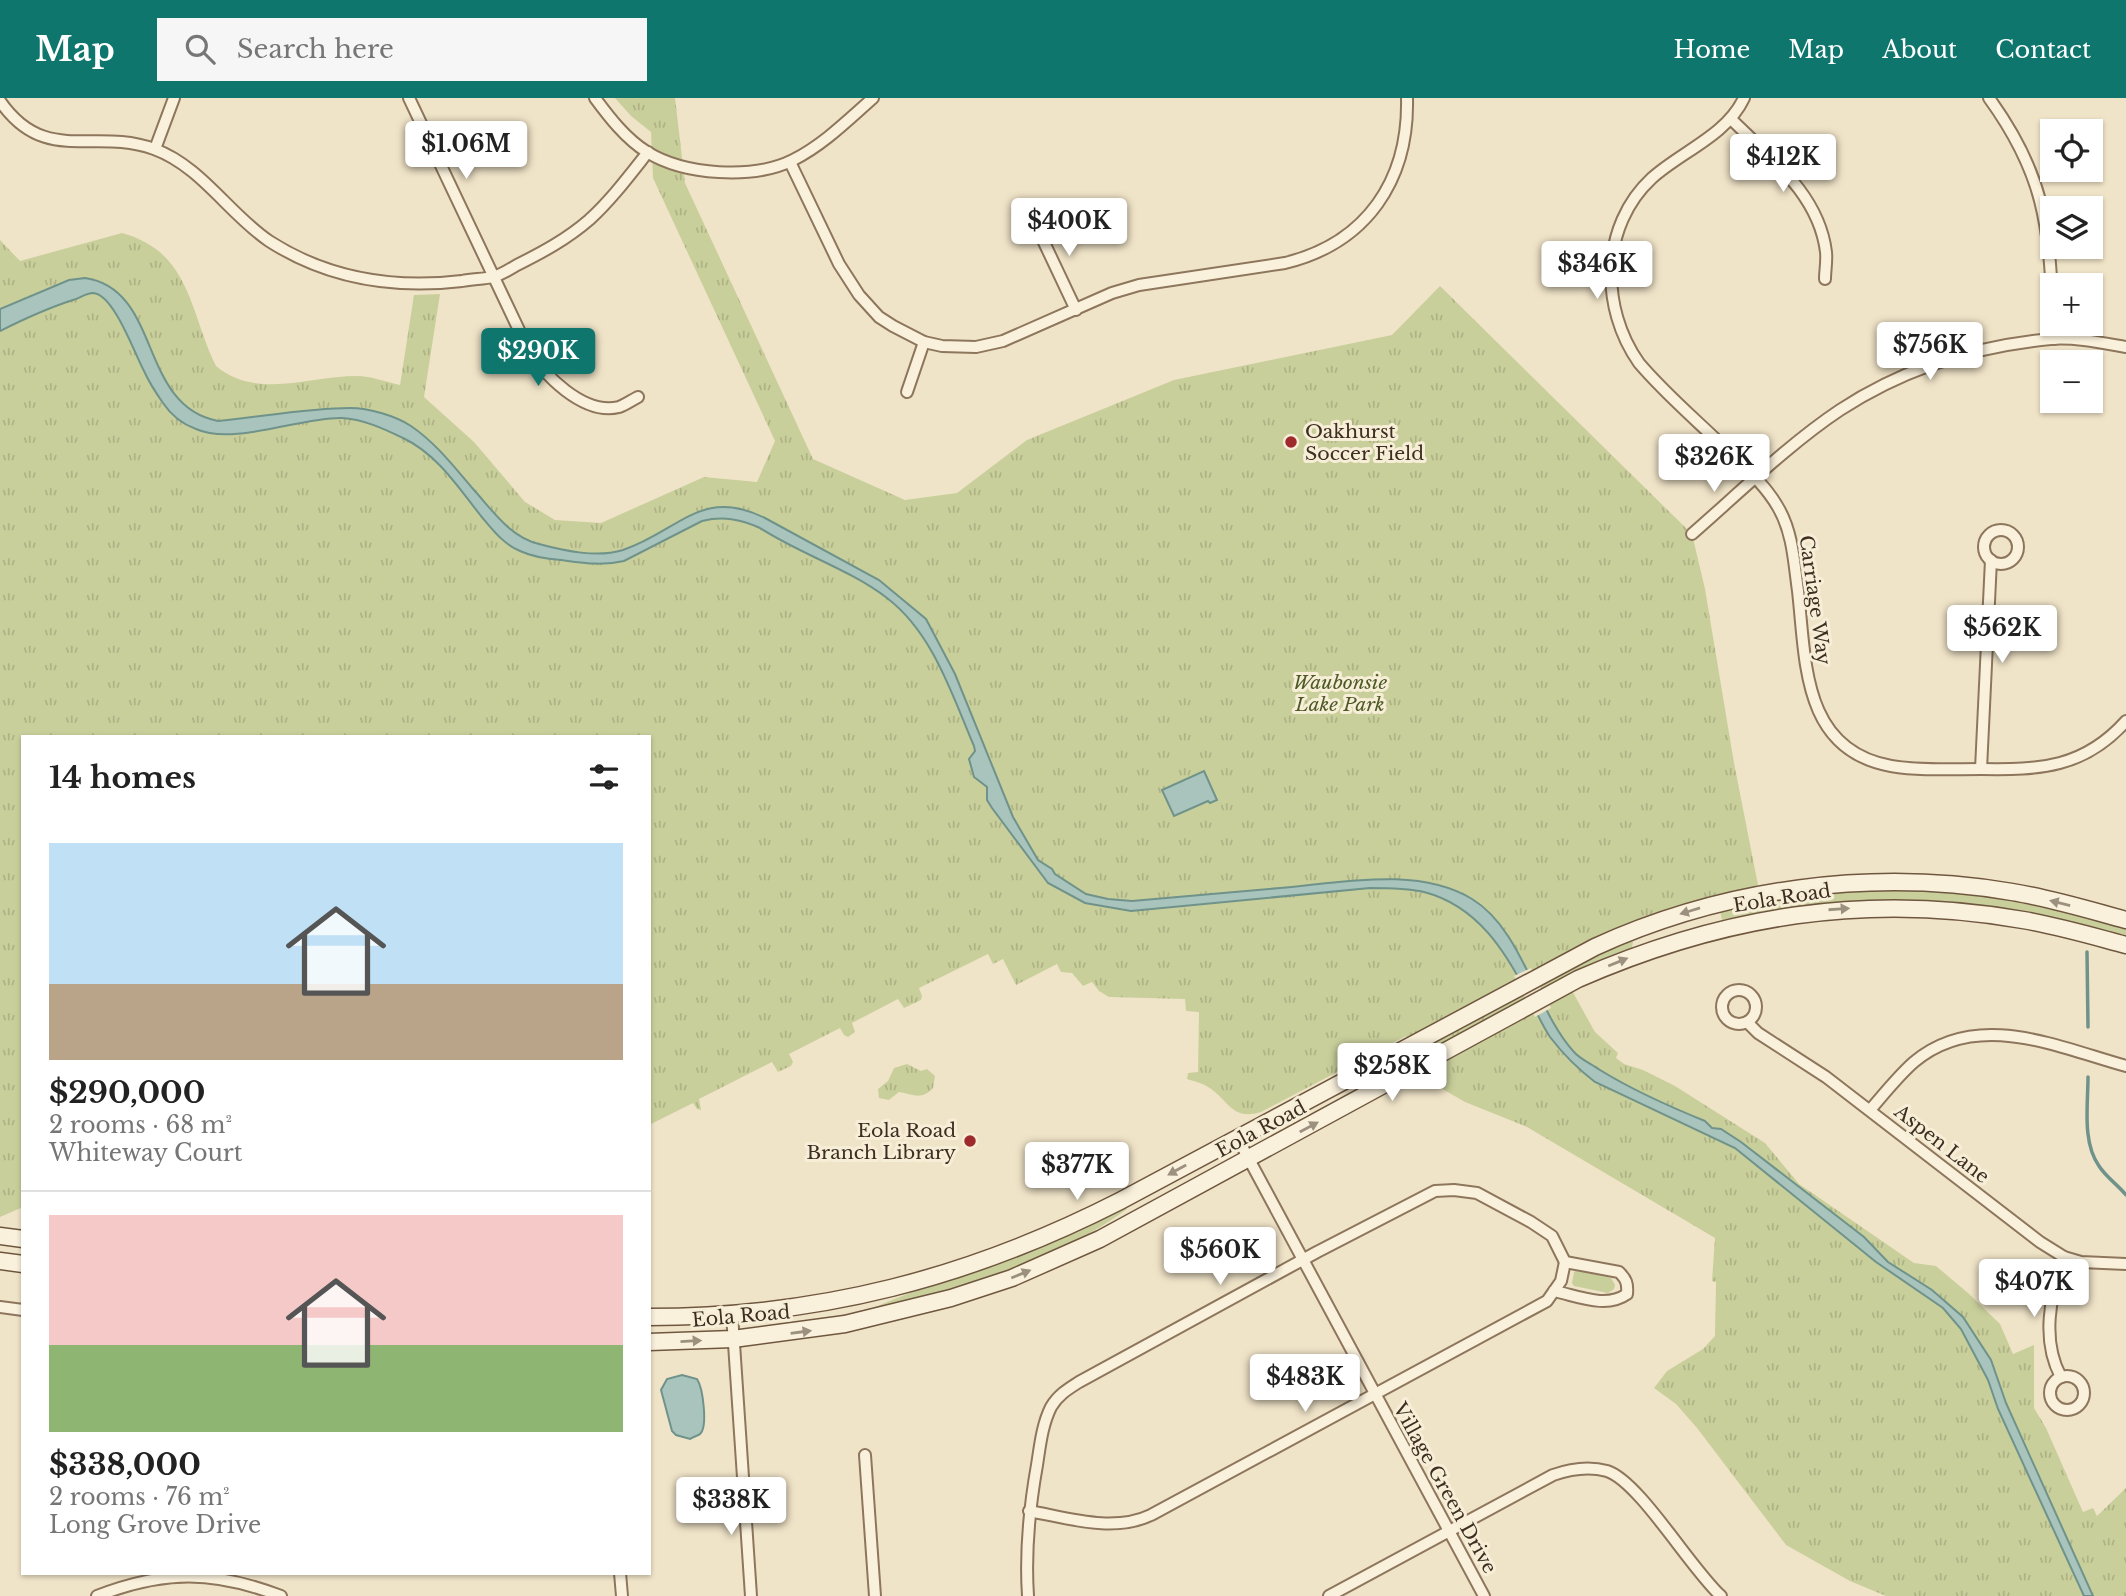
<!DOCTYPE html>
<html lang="en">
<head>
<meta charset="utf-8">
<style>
  :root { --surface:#fff; --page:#f6f6f6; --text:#222; --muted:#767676; --line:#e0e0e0; --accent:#0f766e }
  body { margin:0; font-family:"Libre Baskerville",serif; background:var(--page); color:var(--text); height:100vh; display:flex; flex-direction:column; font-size:26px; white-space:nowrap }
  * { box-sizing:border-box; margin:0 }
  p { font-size:23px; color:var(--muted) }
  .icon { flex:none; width:38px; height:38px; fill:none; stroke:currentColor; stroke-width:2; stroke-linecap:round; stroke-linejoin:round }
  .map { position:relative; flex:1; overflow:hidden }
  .side { position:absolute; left:21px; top:637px; width:630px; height:840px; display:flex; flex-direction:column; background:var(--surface); border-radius:0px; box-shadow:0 2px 5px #0004 }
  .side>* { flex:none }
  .buttons { position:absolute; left:2040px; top:21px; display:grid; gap:14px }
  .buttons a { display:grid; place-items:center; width:63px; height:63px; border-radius:0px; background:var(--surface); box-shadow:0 2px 5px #0004; font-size:35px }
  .price { position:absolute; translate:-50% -60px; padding:0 16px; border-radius:7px; background:#fff; color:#222; font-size:23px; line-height:46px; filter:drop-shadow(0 2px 4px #0008) }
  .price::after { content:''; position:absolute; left:50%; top:42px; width:21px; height:16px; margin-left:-10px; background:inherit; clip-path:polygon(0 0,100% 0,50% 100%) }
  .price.on { background:var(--accent); color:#fff }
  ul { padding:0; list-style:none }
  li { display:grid; align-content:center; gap:14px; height:371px; padding:0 28px }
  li+li { border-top:2px solid var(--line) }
  li span { display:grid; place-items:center; height:217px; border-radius:0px; color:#555 }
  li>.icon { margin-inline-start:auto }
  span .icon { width:126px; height:126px; fill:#fffc; stroke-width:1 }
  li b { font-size:30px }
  h2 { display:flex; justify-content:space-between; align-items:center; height:84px; padding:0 28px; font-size:30px }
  header { display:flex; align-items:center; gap:42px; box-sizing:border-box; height:98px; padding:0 35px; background:var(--accent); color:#fff }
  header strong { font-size:33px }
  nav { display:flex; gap:38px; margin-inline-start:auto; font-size:24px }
  .search { width:490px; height:63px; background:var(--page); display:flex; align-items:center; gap:18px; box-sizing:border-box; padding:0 24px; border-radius:0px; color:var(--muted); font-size:26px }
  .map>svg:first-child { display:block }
</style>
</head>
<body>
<header>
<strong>Map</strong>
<div class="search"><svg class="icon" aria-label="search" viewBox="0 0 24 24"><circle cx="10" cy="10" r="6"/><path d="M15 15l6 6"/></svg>Search here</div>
<nav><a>Home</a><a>Map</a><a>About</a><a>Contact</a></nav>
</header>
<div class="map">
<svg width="2126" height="1498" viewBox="0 0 2126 1498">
  <defs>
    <pattern id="park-tufts" width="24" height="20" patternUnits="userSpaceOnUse" patternTransform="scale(1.75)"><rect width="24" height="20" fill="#c9cf9b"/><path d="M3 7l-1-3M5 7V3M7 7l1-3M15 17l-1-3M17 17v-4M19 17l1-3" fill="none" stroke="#aeb285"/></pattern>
  </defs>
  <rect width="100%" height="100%" fill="#f0e4c8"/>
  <g fill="#c9cf9b">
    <path d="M 1879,792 C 1966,791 2043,807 2126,830 L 2126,840 C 1984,800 1867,788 1722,822 L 1720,813 L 1819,795 Z"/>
    <path d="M 1630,842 L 1633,844 L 1632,850 L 1583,870 L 1551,887 L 1549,883 Z"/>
    <path d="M 1512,908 L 1352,998 L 1350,995 L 1403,958 Z"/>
    <path d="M 1125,1109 L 1127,1111 C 1054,1165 962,1190 875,1212 L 875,1209 L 922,1190 L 993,1168 L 1053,1144 Z"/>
    <path d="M 1577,1172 L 1611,1180 L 1615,1187 L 1614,1191 L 1608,1195 L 1574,1188 L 1572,1185 L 1574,1174 Z"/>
  </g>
  <g fill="url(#park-tufts)">
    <path d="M 615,0 L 675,0 L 685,85 L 813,361 L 905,402 L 957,395 L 1027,342 L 1174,282 L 1392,237 L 1440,188 L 1692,436 L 1705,491 L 1734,665 L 1758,787 L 1644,819 L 1572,851 L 1555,862 L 1595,934 L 1618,955 L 1616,960 L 1624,966 L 1643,972 L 1675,988 L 1765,1045 L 1799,1086 L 1914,1165 L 1936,1168 L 1968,1195 L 2000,1226 L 2013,1256 L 2034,1247 L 2034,1310 L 2046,1330 L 2083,1414 L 2093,1410 L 2097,1418 L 2126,1390 L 2126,1498 L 1886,1498 L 1850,1483 L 1786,1447 L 1697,1330 L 1676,1306 L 1654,1290 L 1667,1273 L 1703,1251 L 1715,1238 L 1716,1184 L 1712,1183 L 1715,1140 L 1527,1029 L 1465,1004 L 1432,985 L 1406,938 L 1261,1014 C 1231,1023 1229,1002 1208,989 C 1202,985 1193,983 1187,981 L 1188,975 L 1198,974 L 1199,914 L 1186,913 L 1185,901 L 1109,899 L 1099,893 L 1092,884 L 1083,888 L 1072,875 L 1061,874 L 1057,866 L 1016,887 L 1003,861 L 993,866 L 988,856 L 919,890 L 922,898 L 921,902 L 904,910 L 898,901 L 852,925 L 855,934 L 848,939 L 844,937 L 840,930 L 789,956 L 793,964 L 791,968 L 778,974 L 772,964 L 699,1001 L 701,1012 L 697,1011 L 693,1005 L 649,1027 L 649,639 L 23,639 L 23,1109 L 0,1119 L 0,142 L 20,163 L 122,135 C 191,154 189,213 216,268 C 257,302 309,278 357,278 C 371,278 386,284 400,287 L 414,197 L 440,196 L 424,299 L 474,344 L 525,404 L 555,422 L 601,425 L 704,379 L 757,384 L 775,343 L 653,80 L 651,34 L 631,18 Z"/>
    <path d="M 907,966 L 921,973 L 927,971 L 935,978 L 933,990 C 921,1003 913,996 899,994 L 889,1002 L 879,1000 L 878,991 L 888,983 L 894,970 Z"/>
  </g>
  <g fill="#a9c4bc" stroke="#6f938a" stroke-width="2">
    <path d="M 85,180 C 162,191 138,308 218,323 C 260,319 309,310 350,310 C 369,310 396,318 411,328 C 436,345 455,370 474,392 C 493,413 510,439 539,446 C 565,453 597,460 623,452 C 678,434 701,388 765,420 L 879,482 L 926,521 L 955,576 L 1013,719 L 1038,762 L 1052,771 L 1055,776 L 1086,796 L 1108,801 L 1132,803 C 1181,799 1231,794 1280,790 C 1341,785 1417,768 1472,801 C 1523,832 1536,913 1574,954 C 1581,962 1592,966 1600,972 C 1634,993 1668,1008 1705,1023 L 1712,1030 L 1721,1031 L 1741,1044 L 1864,1139 L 1888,1164 L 1932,1192 L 1963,1219 L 1991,1262 L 2006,1305 L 2093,1498 L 2084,1498 L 1998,1311 L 1988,1282 L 1961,1231 L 1943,1210 L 1876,1164 L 1735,1050 L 1595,984 C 1578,971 1563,956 1550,939 C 1542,927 1536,913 1530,901 C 1506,854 1478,808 1424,794 C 1406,790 1388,790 1370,790 L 1131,813 L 1085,805 L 1048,785 L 992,710 L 987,702 L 987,689 L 974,679 L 969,661 L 975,653 L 974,648 C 952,597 933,535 887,500 C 849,471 800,456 760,430 C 740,421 723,418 702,423 L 624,463 C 602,468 584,465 561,462 C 547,461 533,459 520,453 C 503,446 492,431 481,418 C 458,389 437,356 403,340 C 384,331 363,321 342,320 C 300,319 234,348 196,331 C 182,326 171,317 163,305 C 156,295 149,284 144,273 C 135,257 114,196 93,195 C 86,195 80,200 73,202 C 48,210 24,221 0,233 L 0,211 L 69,182 Z"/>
    <path d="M 1204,673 L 1217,702 L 1210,705 L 1208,703 L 1174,718 L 1162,692 Z"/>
    <path d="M 682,1277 L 697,1281 C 703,1290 708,1329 700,1336 C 699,1337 691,1340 690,1341 L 676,1337 L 672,1333 L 661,1292 L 667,1281 Z"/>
  </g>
  <path fill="#f0e4c8" d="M 1531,870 L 1551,910 L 1535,919 L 1514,878 Z"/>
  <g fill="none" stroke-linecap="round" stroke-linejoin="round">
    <g stroke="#6f938a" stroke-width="3.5">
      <path d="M 2087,854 L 2088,929"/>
      <path d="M 2088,979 C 2088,1007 2082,1044 2099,1068 C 2106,1079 2118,1087 2126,1097"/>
    </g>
    <g stroke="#8d765c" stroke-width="14">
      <g id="minor">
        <path d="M 409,0 L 527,249 C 542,276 584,318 619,309 C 625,307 632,302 638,299"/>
        <path d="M 595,0 C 609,19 626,41 647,54 C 684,77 753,82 793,62 C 823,47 848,22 873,0"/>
        <path d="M 1744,0 C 1726,38 1682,53 1652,80 C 1600,128 1600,210 1639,265 C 1667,298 1700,325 1730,355 C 1748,372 1767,389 1779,411 C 1793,436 1794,465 1798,493 C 1806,564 1802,652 1891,668 C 1920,673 1952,671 1981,671 C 2040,672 2084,670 2126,623"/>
        <path d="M 1989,0 C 2044,76 2049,126 2053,217"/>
        <path d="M 0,3 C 45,68 94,29 154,51 C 201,68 229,116 269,143 C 328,181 394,191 462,183 C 472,181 484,181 493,179 C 501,177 510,171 517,167 C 543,154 567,141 589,122 C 611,102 629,78 648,54"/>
        <path d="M 1731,21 C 1769,59 1819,96 1826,154 C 1827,163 1825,173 1825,181"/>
        <path d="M 155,51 L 174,0"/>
        <path d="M 790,64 L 839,166 L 859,197 L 879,219 L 893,228 L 924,244 L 942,248 L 976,249 L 1003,243 L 1112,195 L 1139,187 L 1285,165 C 1367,145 1409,82 1407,0"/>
        <path d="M 1033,121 L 1076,212"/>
        <path d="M 2053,226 L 2054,241"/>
        <path d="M 907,294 L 924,244"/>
        <circle cx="2001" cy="449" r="17"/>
        <path d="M 1692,436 C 1739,395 1789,346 1840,312 C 1904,270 1976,248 2051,241 C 2075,239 2103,245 2126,249"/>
        <path d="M 1981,671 L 1991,462"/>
        <circle cx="1739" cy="909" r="17"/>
        <path d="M 1748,925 L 1758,935 L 1826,979 L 2040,1144 L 2064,1159 L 2081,1164 L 2126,1166"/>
        <path d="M 1870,1012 C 1884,996 1898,978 1914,964 C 1977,911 2057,949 2126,968"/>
        <path d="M 1237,1039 L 1484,1498"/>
        <path d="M 1554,1193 C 1578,1198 1606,1211 1627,1196 C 1628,1185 1626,1181 1619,1174 L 1565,1164"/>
        <path d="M 0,1209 L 23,1212"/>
        <path d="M 732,1216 L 751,1498"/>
        <circle cx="2067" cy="1295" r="17"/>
        <path d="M 2061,1279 C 2041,1242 2050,1198 2064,1159"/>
        <path d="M 865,1357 L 875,1498"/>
        <path d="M 1029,1413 C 1068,1420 1113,1435 1151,1417 L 1547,1203 L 1561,1183 L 1565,1164"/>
        <path d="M 620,1475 L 622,1498"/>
        <path d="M 97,1498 C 164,1472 213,1472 281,1498"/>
        <path d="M 1028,1498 C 1025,1453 1029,1412 1037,1367 C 1040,1348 1042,1327 1051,1309 C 1058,1297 1068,1291 1079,1284 L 1317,1154 L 1435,1093 L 1454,1092 L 1477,1095 L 1531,1124 L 1552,1138 L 1565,1164"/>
        <path d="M 1329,1498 L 1553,1377 C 1570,1371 1589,1368 1607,1373 C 1639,1383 1691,1471 1721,1498"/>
      </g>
    </g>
    <g stroke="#6f573f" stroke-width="19">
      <g id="secondary">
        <path d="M 0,1138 L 23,1141"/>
        <path d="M 0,1163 L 23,1166"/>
        <path d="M 649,1219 C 819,1219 969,1180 1120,1103 L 1595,849 C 1724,790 1872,770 2012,794 C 2050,800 2089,812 2126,822"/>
        <path d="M 649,1244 L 733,1241 L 845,1226 L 951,1200 L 1012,1180 L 1100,1141 L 1578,881 C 1722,818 1866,794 2023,822 C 2058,828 2092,838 2126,847"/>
      </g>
    </g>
    <use href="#minor" stroke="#faf1dc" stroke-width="10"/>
    <use href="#secondary" stroke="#faf1dc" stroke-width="16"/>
  </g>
  <defs><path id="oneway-solid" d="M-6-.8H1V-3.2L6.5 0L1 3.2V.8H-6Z" transform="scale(1.75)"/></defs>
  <g fill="#9c907e">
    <use href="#oneway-solid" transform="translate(2060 805) rotate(-166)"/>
    <use href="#oneway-solid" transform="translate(1839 811) rotate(-4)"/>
    <use href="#oneway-solid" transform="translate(1690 813) rotate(163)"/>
    <use href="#oneway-solid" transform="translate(1618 864) rotate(-22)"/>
    <use href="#oneway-solid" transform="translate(1309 1029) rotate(-28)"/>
    <use href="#oneway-solid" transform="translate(1177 1072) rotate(151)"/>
    <use href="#oneway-solid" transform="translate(1021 1176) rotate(-22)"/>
    <use href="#oneway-solid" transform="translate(801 1234) rotate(-8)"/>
    <use href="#oneway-solid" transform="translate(691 1243) rotate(-3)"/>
  </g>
  <g fill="#9e2a2b" stroke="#f7eed8" stroke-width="2.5">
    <circle cx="1291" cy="344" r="7"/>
    <circle cx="970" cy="1043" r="7"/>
  </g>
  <g text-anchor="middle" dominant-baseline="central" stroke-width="6" stroke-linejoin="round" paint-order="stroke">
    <g font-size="19" fill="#3d2e20" stroke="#f7eed8" text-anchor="start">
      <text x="1305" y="333">Oakhurst<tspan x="1305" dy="22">Soccer Field</tspan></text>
      <text x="956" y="1032" text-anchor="end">Eola Road<tspan x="956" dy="22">Branch Library</tspan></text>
    </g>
    <g font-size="19" fill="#3d2e20" stroke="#f7eed8">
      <text transform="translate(1815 502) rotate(82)">Carriage Way</text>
      <text transform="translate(1782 800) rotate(-9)">Eola Road</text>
      <text transform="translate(1261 1031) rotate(-28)">Eola Road</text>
      <text transform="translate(1942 1046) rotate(38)">Aspen Lane</text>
      <text transform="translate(741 1218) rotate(-5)">Eola Road</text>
      <text transform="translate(1445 1390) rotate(61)">Village Green Drive</text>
    </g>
    <g font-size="19" font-style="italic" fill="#4d5a26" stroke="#f7eed8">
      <text x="1340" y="584">Waubonsie<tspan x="1340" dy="22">Lake Park</tspan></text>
    </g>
  </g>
</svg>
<div class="buttons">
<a><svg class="icon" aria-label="locate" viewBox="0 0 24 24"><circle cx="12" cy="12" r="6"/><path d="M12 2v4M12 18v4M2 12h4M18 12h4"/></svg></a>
<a><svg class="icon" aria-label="layers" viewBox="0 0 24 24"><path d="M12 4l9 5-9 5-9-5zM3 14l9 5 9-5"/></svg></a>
<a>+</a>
<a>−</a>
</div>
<b class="price" style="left:466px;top:83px">$1.06M</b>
<b class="price" style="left:1783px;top:96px">$412K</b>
<b class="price" style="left:1069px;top:160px">$400K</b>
<b class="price" style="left:1597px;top:203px">$346K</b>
<b class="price" style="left:1930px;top:284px">$756K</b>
<b class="price on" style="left:538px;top:290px">$290K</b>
<b class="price" style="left:1714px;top:396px">$326K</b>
<b class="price" style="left:2002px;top:567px">$562K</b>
<b class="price" style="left:1392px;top:1005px">$258K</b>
<b class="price" style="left:1077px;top:1104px">$377K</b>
<b class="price" style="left:1220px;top:1189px">$560K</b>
<b class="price" style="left:2034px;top:1221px">$407K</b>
<b class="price" style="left:1305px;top:1316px">$483K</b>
<b class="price" style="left:731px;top:1439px">$338K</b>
<section class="side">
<h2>14 homes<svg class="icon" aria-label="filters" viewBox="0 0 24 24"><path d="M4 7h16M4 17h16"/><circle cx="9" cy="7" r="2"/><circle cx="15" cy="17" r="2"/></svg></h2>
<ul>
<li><span style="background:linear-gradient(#bfe0f5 65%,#b9a48a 0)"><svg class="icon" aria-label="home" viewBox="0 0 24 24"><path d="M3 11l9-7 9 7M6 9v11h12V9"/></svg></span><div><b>$290,000</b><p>2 rooms · 68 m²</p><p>Whiteway Court</p></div></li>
<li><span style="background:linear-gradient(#f6c9c9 60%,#8fb573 0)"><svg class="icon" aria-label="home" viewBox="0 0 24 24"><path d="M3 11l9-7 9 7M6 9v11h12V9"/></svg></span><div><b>$338,000</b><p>2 rooms · 76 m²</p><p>Long Grove Drive</p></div></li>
</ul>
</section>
</div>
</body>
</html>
